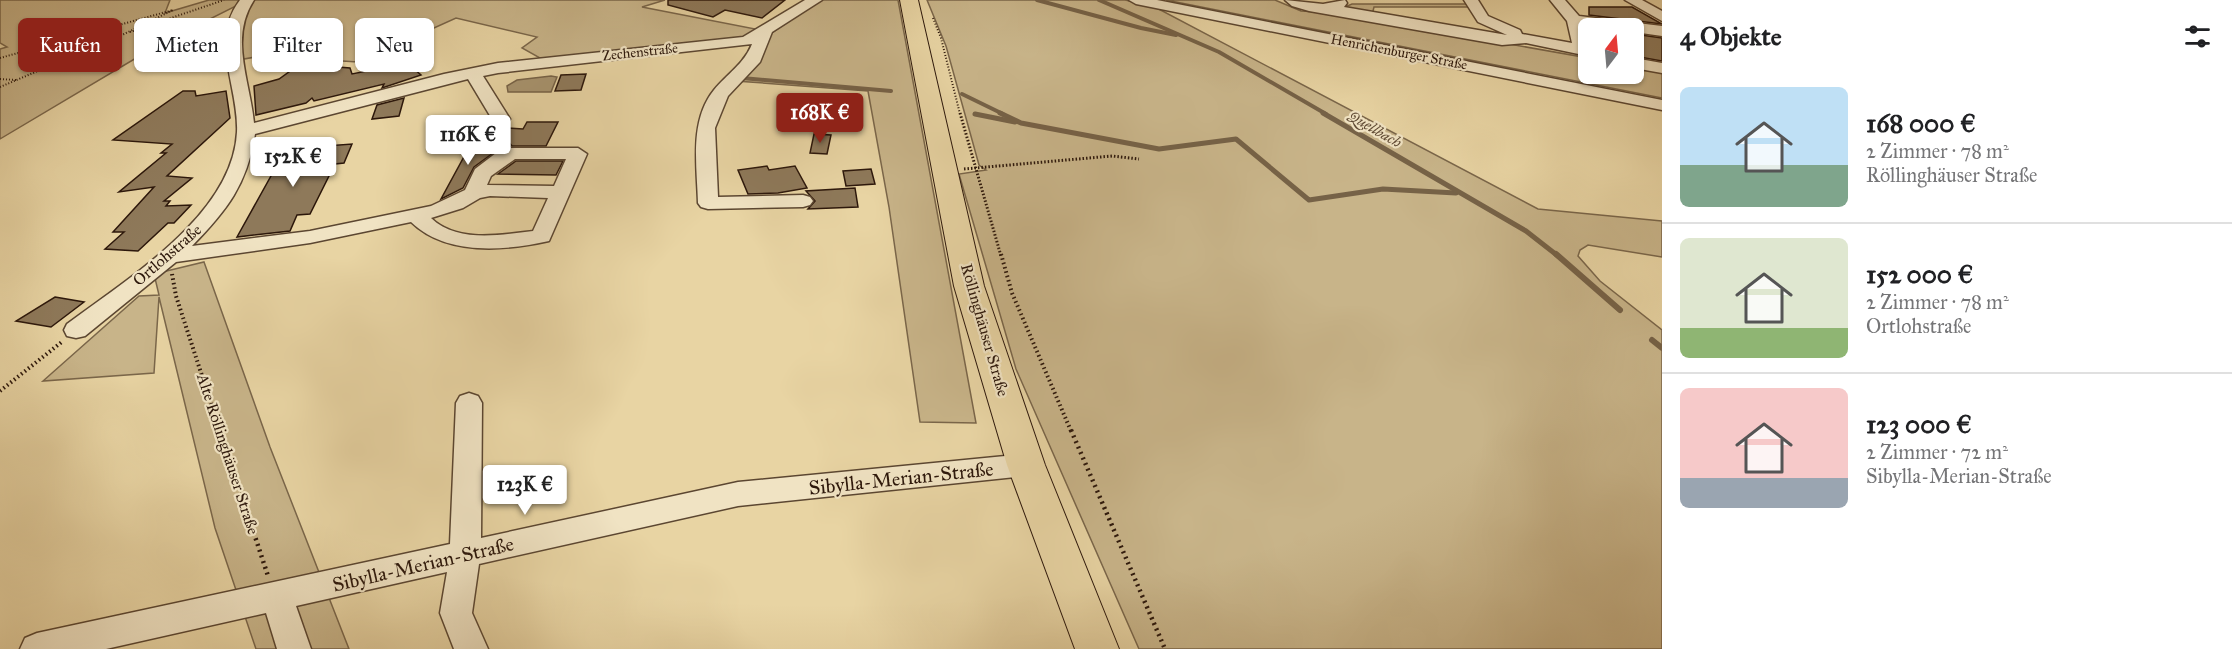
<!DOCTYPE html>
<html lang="de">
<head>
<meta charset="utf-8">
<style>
  :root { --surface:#fff; --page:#f6f6f6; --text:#202124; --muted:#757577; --line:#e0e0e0; --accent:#8f2418 }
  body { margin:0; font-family:"IM FELL Great Primer",serif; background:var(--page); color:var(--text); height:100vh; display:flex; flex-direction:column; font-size:22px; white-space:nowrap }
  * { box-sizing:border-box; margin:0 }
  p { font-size:20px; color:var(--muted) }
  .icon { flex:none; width:33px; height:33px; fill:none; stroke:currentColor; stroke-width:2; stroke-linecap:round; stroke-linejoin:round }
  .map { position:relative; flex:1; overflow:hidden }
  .drawer { display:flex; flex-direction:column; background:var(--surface); width:570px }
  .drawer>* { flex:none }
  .guide { position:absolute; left:18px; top:18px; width:570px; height:54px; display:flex; gap:12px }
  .needle { width:39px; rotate:16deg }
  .buttons { position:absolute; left:1578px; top:18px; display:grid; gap:12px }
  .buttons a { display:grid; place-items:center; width:66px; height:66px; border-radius:9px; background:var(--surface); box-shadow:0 2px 4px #0004; font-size:30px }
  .price { position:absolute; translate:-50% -51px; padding:0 14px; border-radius:6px; background:#fff; color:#222; font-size:20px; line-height:39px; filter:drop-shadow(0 2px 3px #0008) }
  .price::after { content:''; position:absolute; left:50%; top:36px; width:18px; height:14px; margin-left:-9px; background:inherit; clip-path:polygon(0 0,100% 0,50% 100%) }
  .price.selected { background:var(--accent); color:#fff }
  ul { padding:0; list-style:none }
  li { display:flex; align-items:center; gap:18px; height:150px; padding:0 18px }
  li+li { border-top:2px solid var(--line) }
  li span { display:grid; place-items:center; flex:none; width:168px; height:120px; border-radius:9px; color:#555 }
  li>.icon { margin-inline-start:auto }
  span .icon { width:72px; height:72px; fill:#fffc; stroke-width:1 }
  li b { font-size:26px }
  h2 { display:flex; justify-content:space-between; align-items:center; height:72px; padding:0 18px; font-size:26px }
  .pill { padding:0 21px; border-radius:9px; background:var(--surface); box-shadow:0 2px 4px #0004; font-size:21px; line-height:54px }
  .pill.selected { background:var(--accent); color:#fff }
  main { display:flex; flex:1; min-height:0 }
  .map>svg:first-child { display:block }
</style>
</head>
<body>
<main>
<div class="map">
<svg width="1662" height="649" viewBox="0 0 1662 649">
  <rect width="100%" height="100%" fill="#e8d4a3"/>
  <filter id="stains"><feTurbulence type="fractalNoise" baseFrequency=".00333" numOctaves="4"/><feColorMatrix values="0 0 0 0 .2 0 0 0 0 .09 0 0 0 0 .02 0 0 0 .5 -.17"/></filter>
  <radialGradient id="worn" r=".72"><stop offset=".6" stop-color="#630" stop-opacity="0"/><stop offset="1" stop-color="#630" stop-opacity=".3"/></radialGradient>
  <g fill="#c8b489" stroke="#7a664a" stroke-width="1.5">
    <path d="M 0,0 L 170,0 L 165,13 L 209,0 L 243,0 L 240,4 L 158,45 L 0,139 L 0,49 L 7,47 L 0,43 Z"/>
    <path d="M 252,0 L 665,0 L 642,7 L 765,31 L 747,41 L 547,62 L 522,48 L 537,37 L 456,18 L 425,32 L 430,34 L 414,45 L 410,43 L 396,54 L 372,52 L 358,62 L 261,56 L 238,60 L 237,36 Z"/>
    <path d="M 820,0 L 898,0 L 976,423 L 920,422 L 889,207 L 868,91 L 736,81 L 766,37 Z"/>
    <path d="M 927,0 L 1125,0 L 1153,6 L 1538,209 L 1662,221 L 1662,257 L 1588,245 L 1580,250 L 1578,256 L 1600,281 L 1662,330 L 1662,649 L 1139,649 L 1016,369 L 959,174 L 986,170 L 979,165 L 946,46 Z"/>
    <path d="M 1166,0 L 1275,0 L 1301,11 L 1335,13 L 1588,58 L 1588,74 L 1634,74 L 1634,66 L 1662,71 L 1662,98 Z"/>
    <path d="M 1352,4 L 1470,4 L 1476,17 L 1468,7 L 1374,7 L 1372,15 L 1342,8 Z"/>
    <path d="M 204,262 L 270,447 L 349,649 L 256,649 L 215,528 L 159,297 L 154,373 L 43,381 L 139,296 L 159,295 L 154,274 Z"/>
  </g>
  <path fill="#a8946f" stroke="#766247" stroke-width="1.5" d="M 551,76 L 557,77 L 551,92 L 508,92 L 507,86 L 517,80 Z"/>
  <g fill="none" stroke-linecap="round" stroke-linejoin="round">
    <g stroke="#766247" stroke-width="4">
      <path d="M 1037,0 L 1141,28 L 1176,35"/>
      <path d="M 1099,0 L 1219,52 L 1326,114"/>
      <path d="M 742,78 L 891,91"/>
      <path d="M 962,94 L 1003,114"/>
    </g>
    <g stroke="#766247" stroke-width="5">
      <path d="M 1000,113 L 1021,123 L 1159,149 L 1236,139 L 1309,200 L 1383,189 L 1456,193"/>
      <path d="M 1323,113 L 1526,231 L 1558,256"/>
      <path d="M 975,114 L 1015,122"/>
    </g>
    <g stroke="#766247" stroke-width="6">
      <path d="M 1556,254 L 1620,310"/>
      <path d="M 1652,340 L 1662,348"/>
    </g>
  </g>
  <g fill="#8e795a" stroke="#2c170b" stroke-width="1.5">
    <path d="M 668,0 L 785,0 L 762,18 L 725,10 L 713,17 L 668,5 Z"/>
    <path d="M 1589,7 L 1632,7 L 1662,24 L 1589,15 Z"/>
    <path d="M 1634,34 L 1662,38 L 1662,61 L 1634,56 Z"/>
    <path d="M 407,63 L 421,75 L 382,88 L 384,84 L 314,101 L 312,98 L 306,103 L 256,115 L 254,86 L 279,79 L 300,64 L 350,68 L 352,74 Z"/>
    <path d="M 586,74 L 581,90 L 555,91 L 561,75 Z"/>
    <path d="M 183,91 L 195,91 L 196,96 L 226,91 L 230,118 L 167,176 L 192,178 L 164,201 L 170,201 L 166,206 L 191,205 L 174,223 L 168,223 L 138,251 L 105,249 L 124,232 L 113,232 L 154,187 L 119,192 L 166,153 L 161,153 L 172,144 L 113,140 Z"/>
    <path d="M 404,98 L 399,116 L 372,119 L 377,105 Z"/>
    <path d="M 527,122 L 558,122 L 546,146 L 512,146 L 503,135 L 507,128 L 523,129 Z"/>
    <path d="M 814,134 L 831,135 L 827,154 L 810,153 Z"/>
    <path d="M 484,141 L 493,153 L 474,167 L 463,188 L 441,199 L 472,142 Z"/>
    <path d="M 352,144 L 344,163 L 335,164 L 310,214 L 297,215 L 290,231 L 237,237 L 286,149 Z"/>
    <path d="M 516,161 L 563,161 L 556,175 L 498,174 Z"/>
    <path d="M 767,166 L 769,170 L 795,166 L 807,188 L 778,193 L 748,194 L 738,170 Z"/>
    <path d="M 871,169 L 875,184 L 846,186 L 843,171 Z"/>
    <path d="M 855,188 L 858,207 L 808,209 L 815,201 L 806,191 Z"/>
    <path d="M 55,297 L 84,302 L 51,327 L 16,321 Z"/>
  </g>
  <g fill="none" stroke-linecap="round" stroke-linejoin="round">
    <g stroke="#5b4631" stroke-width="3">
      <g id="minor">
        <path d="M 240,0 L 254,0 C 229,38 250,81 254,123 L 444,74 L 498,63 L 743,37 L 805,0 L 822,0 L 772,32 L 760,62 L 728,96 L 715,128 L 718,197 L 803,195 L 810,197 L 813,201 L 810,205 L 803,207 L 708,209 L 701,207 L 698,203 C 697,166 689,121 714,90 C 727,74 744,64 752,44 L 498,73 L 483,76 L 510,119 L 500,135 L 511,148 L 578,148 L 587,154 L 549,241 C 504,251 446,256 411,222 L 310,243 L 176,262 L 85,336 L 76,338 L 67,336 L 64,330 L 67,324 C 127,279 233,215 237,132 C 239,87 209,40 240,0 ZM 468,79 L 492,119 L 482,135 L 496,153 L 475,169 L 465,190 L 431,206 L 310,231 L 192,246 C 227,210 247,185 255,134 ZM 515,159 L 566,159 L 554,186 L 487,185 L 491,176 ZM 490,196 L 548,198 L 533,231 C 500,235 457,243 431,218 L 463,208 L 480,198 Z"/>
        <path d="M 1129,0 L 1157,0 L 1662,100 L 1662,110 L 1136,4 Z"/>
        <path d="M 1285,0 L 1323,4 L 1345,0 L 1347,3 L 1344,7 L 1507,35 L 1478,22 L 1464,0 L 1478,0 L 1488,16 L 1520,30 L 1522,34 L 1572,43 L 1567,21 L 1550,0 L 1565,0 L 1579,16 L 1662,26 L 1662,36 L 1634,32 L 1634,28 L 1583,26 L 1588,56 L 1526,43 L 1502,45 L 1309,11 L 1292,6 Z"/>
        <path d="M 1625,0 L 1642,0 L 1662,11 L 1662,21 Z"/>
        <path d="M 1634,58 L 1662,63 L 1662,73 L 1634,68 Z"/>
        <path d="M 469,393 L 478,396 L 482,403 L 481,538 L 738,482 L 1026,454 L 1036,457 L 1040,465 L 1036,473 L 1026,476 L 738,506 L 479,564 L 472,613 L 488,649 L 454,649 L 440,613 L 447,572 L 296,606 L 311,649 L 277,649 L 266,613 L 106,649 L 20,649 L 25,638 L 37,633 L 450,544 L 456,403 L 460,396 Z"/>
      </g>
    </g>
    <g stroke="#2c170b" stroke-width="2">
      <path id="major" d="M 900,0 L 918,0 L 984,286 L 1045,465 L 1119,649 L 1075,649 L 1007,465 L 954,286 Z"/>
    </g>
    <g stroke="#2c170b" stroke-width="2" stroke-dasharray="1 2" stroke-linecap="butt">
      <path d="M 933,18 L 941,38 L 960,114"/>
      <path d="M 130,32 L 224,0"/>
      <path d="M 0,58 L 173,10 L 116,38"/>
      <path d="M 0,79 L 16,80"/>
      <path d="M 0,87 L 118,37"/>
    </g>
    <g stroke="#2c170b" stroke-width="3" stroke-dasharray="1.5 2" stroke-linecap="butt">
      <path d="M 960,113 L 1001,256"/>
      <path d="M 964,169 L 1112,156 L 1139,159"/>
    </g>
    <g stroke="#2c170b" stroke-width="4" stroke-dasharray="1.5 3" stroke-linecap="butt">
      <path d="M 1001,254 L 1012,293 L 1071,431"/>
      <path d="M 172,274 L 176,296 L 220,431"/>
      <path d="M 0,391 L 63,341"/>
    </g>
    <g stroke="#2c170b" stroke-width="4.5" stroke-dasharray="2 4" stroke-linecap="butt">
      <path d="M 220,430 L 268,576"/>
      <path d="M 1071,430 L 1165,649"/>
    </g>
    <use href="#minor" fill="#f0e3c3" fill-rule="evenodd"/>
    <use href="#major" fill="#e8d4a3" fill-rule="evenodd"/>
  </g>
  <g text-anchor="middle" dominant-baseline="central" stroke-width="4.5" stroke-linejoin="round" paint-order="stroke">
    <g font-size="14" fill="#2c170b" stroke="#f0e3c3">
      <text transform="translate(640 52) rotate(-6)">Zechenstraße</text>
      <text transform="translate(1399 52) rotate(11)">Henrichenburger Straße</text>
    </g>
    <g font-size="15" font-style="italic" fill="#5e4933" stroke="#f0e3c3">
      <text transform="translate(1375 129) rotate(30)">Quellbach</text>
    </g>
    <g font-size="16" fill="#2c170b" stroke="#f0e3c3">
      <text transform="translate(167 255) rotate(-41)">Ortlohstraße</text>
      <text transform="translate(985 330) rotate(74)">Röllinghäuser Straße</text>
      <text transform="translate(228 454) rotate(72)">Alte Röllinghäuser Straße</text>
    </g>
    <g font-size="20" fill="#2c170b" stroke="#f0e3c3">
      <text transform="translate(901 478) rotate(-6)">Sibylla-Merian-Straße</text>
      <text transform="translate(423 564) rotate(-13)">Sibylla-Merian-Straße</text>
    </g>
  </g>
  <rect width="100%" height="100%" filter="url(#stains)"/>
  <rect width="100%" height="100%" fill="url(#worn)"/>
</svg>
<div class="buttons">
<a><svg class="needle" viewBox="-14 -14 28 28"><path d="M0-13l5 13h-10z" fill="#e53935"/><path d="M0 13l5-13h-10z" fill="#757577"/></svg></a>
</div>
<b class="price selected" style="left:820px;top:144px">168K €</b>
<b class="price" style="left:468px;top:166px">116K €</b>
<b class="price" style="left:293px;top:188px">152K €</b>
<b class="price" style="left:525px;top:516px">123K €</b>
<div class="guide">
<a class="pill selected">Kaufen</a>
<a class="pill">Mieten</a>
<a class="pill">Filter</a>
<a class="pill">Neu</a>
</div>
</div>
<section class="drawer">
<h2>4 Objekte<svg class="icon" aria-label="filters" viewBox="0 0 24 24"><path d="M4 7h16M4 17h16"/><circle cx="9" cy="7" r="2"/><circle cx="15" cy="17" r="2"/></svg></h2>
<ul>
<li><span style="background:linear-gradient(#bfe0f5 65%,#7fa58c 0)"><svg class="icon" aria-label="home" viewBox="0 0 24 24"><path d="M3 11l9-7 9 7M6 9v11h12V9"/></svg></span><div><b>168 000 €</b><p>2 Zimmer · 78 m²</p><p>Röllinghäuser Straße</p></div></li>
<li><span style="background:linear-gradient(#dfe7d0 75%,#8fb573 0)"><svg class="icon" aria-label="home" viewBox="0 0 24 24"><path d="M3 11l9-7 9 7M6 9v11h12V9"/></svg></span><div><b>152 000 €</b><p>2 Zimmer · 78 m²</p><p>Ortlohstraße</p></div></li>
<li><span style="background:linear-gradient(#f6c9c9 75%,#9aa5b1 0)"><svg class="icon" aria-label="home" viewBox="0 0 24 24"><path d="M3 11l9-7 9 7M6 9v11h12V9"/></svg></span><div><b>123 000 €</b><p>2 Zimmer · 72 m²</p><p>Sibylla-Merian-Straße</p></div></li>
</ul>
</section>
</main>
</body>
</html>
